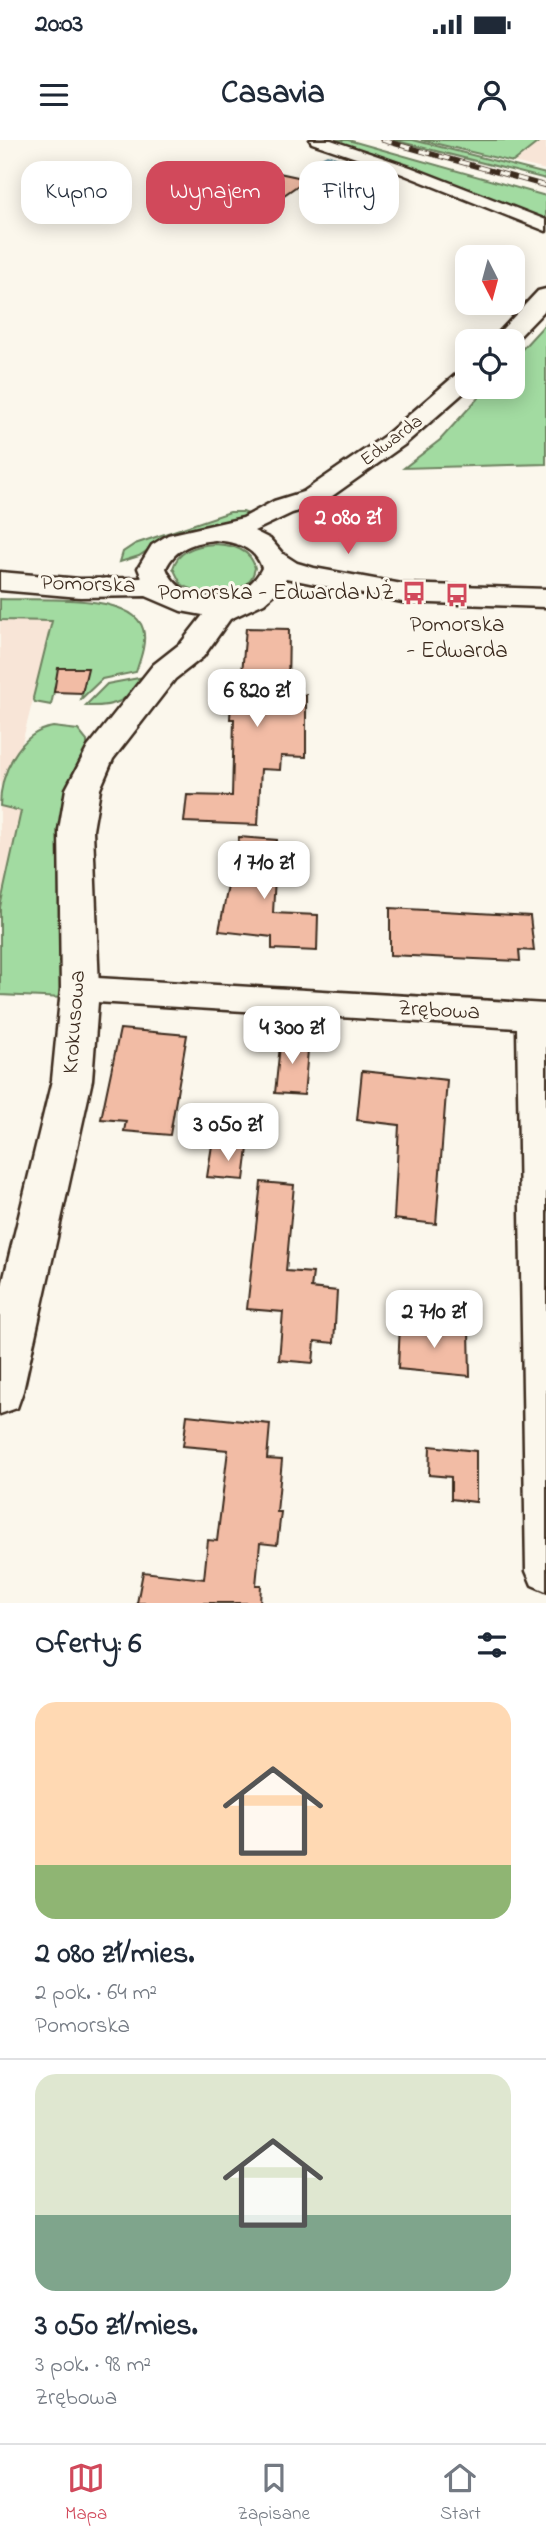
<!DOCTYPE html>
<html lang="pl">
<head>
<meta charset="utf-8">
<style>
  :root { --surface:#fff; --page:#f2f2f3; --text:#1f2937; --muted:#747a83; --line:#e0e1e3; --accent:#d1495b }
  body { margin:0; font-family:"Indie Flower",sans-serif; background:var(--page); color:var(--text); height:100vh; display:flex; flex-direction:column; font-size:26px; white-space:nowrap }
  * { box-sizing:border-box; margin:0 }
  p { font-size:23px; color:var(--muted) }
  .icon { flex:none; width:38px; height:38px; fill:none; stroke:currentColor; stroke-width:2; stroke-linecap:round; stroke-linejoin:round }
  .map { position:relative; height:1463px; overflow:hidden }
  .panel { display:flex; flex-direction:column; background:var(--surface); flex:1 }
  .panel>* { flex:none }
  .banner { position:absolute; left:21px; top:21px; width:504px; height:63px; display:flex; gap:14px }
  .needle { width:46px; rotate:174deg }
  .tools { position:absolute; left:455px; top:105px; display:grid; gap:14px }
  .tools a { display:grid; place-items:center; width:70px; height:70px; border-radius:14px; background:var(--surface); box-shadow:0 4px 18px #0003; font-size:35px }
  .price { position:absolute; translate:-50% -60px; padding:0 16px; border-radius:14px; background:#fff; color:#222; font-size:23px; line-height:46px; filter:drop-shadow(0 2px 4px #0008) }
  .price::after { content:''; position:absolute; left:50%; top:42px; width:21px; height:16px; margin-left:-10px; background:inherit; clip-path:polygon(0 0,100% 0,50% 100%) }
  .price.current { background:var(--accent); color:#fff }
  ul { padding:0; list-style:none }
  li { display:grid; align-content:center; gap:14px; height:371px; padding:0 35px }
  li+li { border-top:2px solid var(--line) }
  li span { display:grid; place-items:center; height:217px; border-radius:21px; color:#555 }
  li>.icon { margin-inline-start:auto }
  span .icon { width:126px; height:126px; fill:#fffc; stroke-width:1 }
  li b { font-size:30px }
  h2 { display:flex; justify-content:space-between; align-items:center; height:84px; padding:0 35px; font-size:30px }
  .tag { padding:0 24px; border-radius:21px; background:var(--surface); box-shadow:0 4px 18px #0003; font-size:24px; line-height:63px }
  .tag.current { background:var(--accent); color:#fff }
  .status { display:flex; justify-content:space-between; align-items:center; height:49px; padding:0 35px; background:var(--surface); direction:ltr }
  .status svg { height:19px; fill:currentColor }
  header { display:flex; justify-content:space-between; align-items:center; height:91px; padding:0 35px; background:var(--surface); font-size:32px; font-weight:800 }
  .dock { display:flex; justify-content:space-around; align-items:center; height:98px; border-top:2px solid var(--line); background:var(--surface); font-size:19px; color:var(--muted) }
  .dock a { display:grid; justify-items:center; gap:4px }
  .dock .current { color:var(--accent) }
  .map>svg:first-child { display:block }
</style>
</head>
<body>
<div class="status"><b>20:03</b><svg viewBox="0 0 49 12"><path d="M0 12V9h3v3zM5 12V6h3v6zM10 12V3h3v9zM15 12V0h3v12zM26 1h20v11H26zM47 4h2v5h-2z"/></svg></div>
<header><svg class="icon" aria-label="menu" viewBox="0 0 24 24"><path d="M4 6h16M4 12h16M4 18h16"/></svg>Casavia<svg class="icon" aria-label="person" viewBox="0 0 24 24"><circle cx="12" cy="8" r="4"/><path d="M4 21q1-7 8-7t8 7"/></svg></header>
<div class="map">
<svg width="546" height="1463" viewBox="0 0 546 1463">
  <rect width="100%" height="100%" fill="#fbf7ec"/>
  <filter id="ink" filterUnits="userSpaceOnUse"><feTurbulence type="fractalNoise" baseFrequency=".0143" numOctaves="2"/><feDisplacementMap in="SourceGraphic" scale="14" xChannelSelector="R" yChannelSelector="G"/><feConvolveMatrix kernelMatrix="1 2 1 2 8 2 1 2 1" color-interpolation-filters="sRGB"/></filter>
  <g filter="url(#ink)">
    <g fill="#f8e5d7">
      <path d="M 541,0 L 546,0 L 546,30 L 513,22 Z"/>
      <path d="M 0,480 L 53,481 L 21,607 L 0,648 Z"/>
      <path d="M 0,666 L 21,670 L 0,767 Z"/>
    </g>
    <g fill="#a2dba1" stroke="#6e8260" stroke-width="2">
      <path d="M 329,0 L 348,0 L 546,56 L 546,81 Z"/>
      <path d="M 393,0 L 413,0 L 546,34 L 546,39 Z"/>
      <path d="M 421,0 L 541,0 L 513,22 Z"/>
      <path d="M 546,183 L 546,324 L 404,328 L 440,300 L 488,247 L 513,247 L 513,219 Z"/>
      <path d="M 230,372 L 243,372 L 253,376 L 227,385 L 183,390 L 169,396 L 139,416 L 120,422 L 123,412 L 135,404 Z"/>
      <path d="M 215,404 C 232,405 251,409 255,428 C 249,460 202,457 181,444 L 173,428 C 178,410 198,405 215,404 Z"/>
      <path d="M 0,459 C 32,461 132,451 143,489 C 147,502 140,520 136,532 L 102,539 L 81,559 L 87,528 L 59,528 L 51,565 L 35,562 L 33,558 L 52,481 L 0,480 Z"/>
      <path d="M 144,537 C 125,562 118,567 85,566 L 107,544 Z"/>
      <path d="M 53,587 L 78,590 L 87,601 L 87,609 L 74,634 L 64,858 L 0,855 L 0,767 L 21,671 L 0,666 C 0,634 19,592 53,587 Z"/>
    </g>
    <path fill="#8ad2ec" stroke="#6a8f9a" stroke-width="2" d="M 327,15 L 354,24 L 333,33 L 305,26 Z"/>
    <g fill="#f2bca5" stroke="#3b2a1e" stroke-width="2">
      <path d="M 242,25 L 307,39 L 251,78 L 177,59 L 217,33 L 227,35 Z"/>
      <path d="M 246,488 L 289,489 L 288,548 L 301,548 L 301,555 L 306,555 L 306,617 L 281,616 L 280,630 L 261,629 L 258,685 L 184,682 L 187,655 L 232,656 L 234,579 L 230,579 L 232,544 L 241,544 Z"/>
      <path d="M 58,528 L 88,528 L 82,553 L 54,552 Z"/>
      <path d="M 239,697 L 277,700 L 273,773 L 318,775 L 317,811 L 272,809 L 272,797 L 219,791 L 229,741 L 234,742 Z"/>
      <path d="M 390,768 L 530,776 L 534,811 L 519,810 L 520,821 L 390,815 Z"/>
      <path d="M 120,889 L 187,895 L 170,995 L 124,991 L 126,981 L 101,979 Z"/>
      <path d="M 281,896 L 309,899 L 304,955 L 275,953 Z"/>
      <path d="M 362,931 L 447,940 L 436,1084 L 394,1079 L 399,985 L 357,980 Z"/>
      <path d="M 212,1005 L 248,1008 L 244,1040 L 207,1037 Z"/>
      <path d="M 261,1042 L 294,1045 L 286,1131 L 313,1133 L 311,1148 L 337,1151 L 334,1203 L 315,1201 L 313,1223 L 279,1220 L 283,1172 L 247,1169 Z"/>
      <path d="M 400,1184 L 469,1190 L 470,1236 L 398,1229 Z"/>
      <path d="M 187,1275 L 270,1284 L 267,1319 L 282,1320 L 277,1372 L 281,1372 L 277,1405 L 260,1403 L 256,1445 L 261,1445 L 260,1463 L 137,1463 L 143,1432 L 204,1439 L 208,1400 L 217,1401 L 228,1310 L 183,1306 Z"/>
      <path d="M 430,1306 L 476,1311 L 476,1362 L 451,1359 L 451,1337 L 429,1335 Z"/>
    </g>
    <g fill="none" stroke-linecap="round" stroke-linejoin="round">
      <g stroke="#3b2a1e" stroke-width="5">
        <g id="minor">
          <path d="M 310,0 L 331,0 L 410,27 L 546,80 L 546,91 L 400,33 L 312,3 Z"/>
          <path d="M 80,837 L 546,864 L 546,1451 L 532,1445 L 526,1431 L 517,888 L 80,861 L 69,858 L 65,849 L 69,840 Z"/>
        </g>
      </g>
      <g stroke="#3b2a1e" stroke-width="5">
        <g id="tertiary">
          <path d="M 546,149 L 546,169 L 513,203 L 491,201 L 538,151 Z"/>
          <path d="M 467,230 L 467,247 L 470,247 L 404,305 L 321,364 L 292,373 L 254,391 L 270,399 L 283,414 L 297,423 L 314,428 L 402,444 L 546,449 L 546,467 L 402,462 L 286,438 L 278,451 L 264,463 L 230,479 L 203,517 L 175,539 L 113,619 L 100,649 L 93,690 L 99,849 L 92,940 L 23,1251 L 17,1268 L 0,1274 L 0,1154 L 52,940 L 61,849 L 59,690 L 66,649 L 88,607 L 153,525 L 181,503 L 203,475 L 181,471 L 146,456 L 80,457 L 0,450 L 0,432 L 80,439 L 142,438 L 138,428 L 152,405 L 168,395 L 243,378 L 274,361 L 303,352 L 386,295 L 459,232 ZM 215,400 C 236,402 255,407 262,428 C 244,466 182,469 166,428 C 175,408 194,402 215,400 Z"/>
        </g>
      </g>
      <use href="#minor" fill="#fbf7ec" fill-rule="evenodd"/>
      <use href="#tertiary" fill="#fbf7ec" fill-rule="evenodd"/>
      <g stroke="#3b2a1e" stroke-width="5">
        <path id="rail" d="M 382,0 L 546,46"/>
      </g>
      <use href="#rail" stroke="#fbf7ec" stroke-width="3.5" stroke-dasharray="10" stroke-linecap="butt"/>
    </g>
  </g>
  <defs>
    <g id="bus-bare" transform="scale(1.89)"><path d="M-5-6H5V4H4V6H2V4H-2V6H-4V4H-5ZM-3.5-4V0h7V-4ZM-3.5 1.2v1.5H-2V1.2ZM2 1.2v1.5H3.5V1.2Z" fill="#d1495b" stroke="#fbf7ec" stroke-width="2.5" paint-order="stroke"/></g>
  </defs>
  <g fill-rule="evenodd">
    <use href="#bus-bare" x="414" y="453"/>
    <use href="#bus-bare" x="457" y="455"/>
  </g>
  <g text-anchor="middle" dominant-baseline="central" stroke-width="6" stroke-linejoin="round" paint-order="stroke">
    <g font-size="19" fill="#3b2a1e" stroke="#fbf7ec">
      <text transform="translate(392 301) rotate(-37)">Edwarda</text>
    </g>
    <g font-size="23" fill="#3b2a1e" stroke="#fbf7ec">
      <text transform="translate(88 445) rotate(2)">Pomorska</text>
      <text transform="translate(439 871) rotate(3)">Zrębowa</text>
      <text transform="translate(75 882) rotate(-86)">Krokusowa</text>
    </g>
    <g font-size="23" fill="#3b2a1e" stroke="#fbf7ec" text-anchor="end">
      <text x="394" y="453">Pomorska - Edwarda NŻ</text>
      <text x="457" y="485" text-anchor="middle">Pomorska<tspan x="457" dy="26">- Edwarda</tspan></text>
    </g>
  </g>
</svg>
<div class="tools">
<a><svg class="needle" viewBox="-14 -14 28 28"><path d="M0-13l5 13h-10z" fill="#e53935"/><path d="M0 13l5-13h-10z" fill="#747a83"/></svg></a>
<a><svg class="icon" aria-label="locate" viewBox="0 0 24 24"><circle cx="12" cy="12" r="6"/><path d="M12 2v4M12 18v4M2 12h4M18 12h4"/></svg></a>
</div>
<b class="price current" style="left:348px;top:416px">2 080 zł</b>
<b class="price" style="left:257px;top:589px">6 820 zł</b>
<b class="price" style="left:264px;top:761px">1 710 zł</b>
<b class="price" style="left:292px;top:926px">4 300 zł</b>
<b class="price" style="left:228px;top:1023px">3 050 zł</b>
<b class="price" style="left:434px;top:1210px">2 710 zł</b>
<div class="banner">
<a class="tag">Kupno</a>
<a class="tag current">Wynajem</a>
<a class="tag">Filtry</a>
</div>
</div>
<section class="panel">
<h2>Oferty: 6<svg class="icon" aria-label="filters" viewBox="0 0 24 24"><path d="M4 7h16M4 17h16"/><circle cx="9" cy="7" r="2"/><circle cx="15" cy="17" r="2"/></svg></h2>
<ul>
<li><span style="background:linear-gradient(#ffd9b3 75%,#8fb573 0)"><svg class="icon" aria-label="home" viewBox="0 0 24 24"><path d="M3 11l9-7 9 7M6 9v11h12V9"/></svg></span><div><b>2 080 zł/mies.</b><p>2 pok. · 64 m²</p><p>Pomorska</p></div></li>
<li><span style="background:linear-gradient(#dfe7d0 65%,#7fa58c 0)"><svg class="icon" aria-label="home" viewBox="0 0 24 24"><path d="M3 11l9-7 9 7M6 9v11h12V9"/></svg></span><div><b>3 050 zł/mies.</b><p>3 pok. · 98 m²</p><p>Zrębowa</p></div></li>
</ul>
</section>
<nav class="dock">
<a class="current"><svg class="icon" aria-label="map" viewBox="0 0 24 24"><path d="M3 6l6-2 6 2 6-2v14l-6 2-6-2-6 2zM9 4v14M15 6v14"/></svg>Mapa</a>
<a><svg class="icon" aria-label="saved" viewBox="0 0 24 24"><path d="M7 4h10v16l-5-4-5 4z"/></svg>Zapisane</a>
<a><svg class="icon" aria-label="home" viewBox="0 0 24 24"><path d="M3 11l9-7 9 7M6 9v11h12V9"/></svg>Start</a>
</nav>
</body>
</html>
